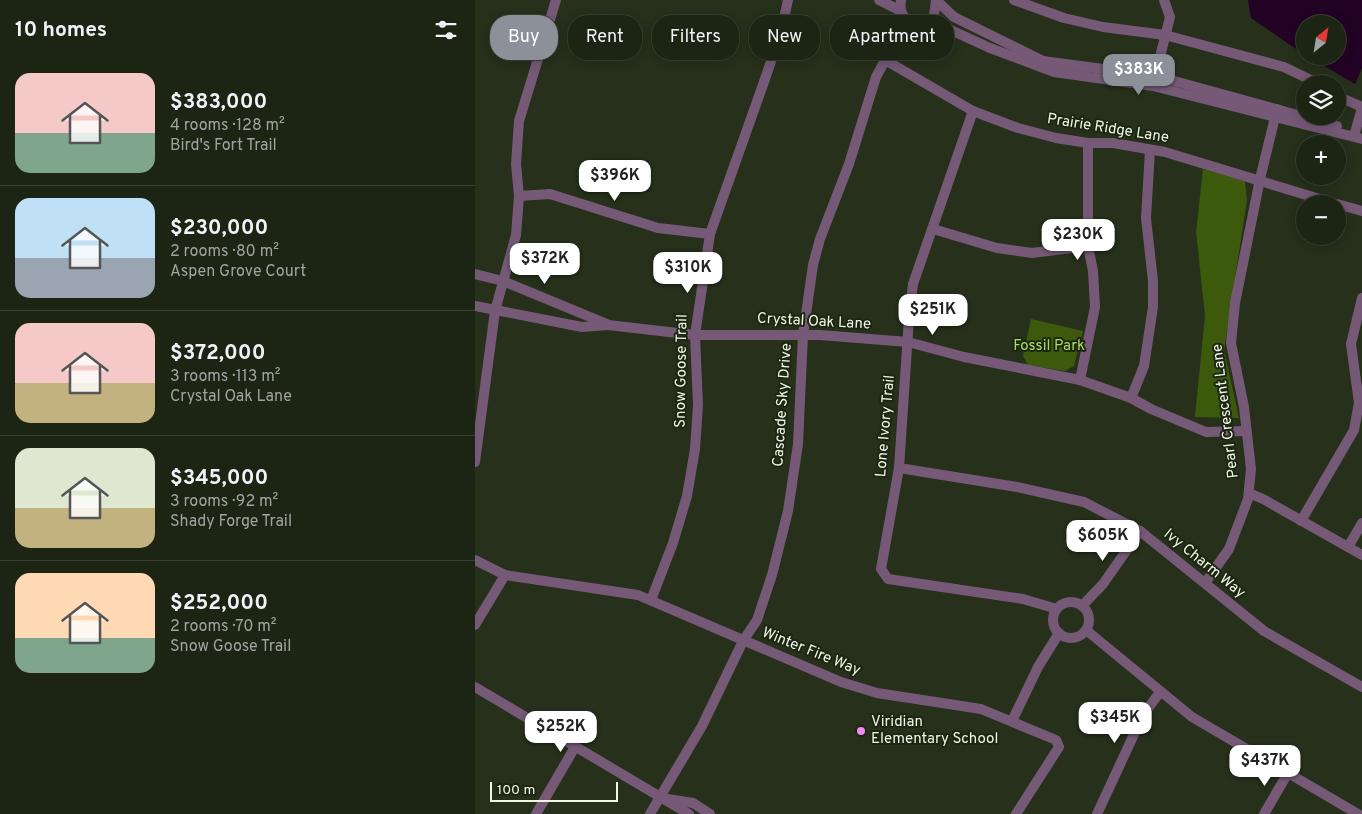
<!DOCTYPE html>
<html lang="en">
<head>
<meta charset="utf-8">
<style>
  :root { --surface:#1c2414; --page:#293022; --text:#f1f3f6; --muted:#a0a4a0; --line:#3a4134; --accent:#8c9099 }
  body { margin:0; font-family:Overpass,sans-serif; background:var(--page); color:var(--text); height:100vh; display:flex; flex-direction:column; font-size:19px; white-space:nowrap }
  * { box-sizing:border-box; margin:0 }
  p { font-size:16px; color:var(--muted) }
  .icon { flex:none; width:28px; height:28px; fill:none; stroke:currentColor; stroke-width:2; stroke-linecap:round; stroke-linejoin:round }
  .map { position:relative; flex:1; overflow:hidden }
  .panel { display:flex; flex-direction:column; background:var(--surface); width:475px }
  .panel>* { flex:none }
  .guide { position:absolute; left:15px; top:15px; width:475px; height:45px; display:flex; gap:10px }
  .needle { width:32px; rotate:30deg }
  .buttons { position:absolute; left:821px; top:15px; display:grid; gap:10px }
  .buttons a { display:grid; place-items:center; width:50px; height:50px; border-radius:50%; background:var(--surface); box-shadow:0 2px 12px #0003,0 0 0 1px var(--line); font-size:25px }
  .scale { position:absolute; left:15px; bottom:12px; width:128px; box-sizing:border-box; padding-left:5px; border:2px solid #f0f7e9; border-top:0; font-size:14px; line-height:18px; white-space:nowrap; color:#f0f7e9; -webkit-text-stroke:4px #1d2611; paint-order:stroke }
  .price { position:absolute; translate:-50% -42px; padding:0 11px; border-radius:10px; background:#fff; color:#222; font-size:16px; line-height:32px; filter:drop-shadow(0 1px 2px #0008) }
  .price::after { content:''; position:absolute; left:50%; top:30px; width:15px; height:11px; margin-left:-8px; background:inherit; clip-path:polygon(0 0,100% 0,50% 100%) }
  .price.selected { background:var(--accent); color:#fff }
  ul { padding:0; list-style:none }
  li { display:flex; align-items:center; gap:15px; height:125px; padding:0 15px }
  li+li { border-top:1px solid var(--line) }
  li span { display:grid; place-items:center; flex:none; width:140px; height:100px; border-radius:15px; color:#555 }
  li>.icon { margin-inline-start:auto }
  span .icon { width:60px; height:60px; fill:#fffc; stroke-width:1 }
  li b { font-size:21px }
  h2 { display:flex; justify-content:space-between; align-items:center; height:60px; padding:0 15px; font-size:21px }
  .tag { padding:0 18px; border-radius:20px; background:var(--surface); box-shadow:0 2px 12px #0003,0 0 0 1px var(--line); font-size:18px; line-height:45px }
  .tag.selected { background:var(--accent); color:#fff }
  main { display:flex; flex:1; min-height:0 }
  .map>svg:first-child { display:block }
</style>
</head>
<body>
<main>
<section class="panel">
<h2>10 homes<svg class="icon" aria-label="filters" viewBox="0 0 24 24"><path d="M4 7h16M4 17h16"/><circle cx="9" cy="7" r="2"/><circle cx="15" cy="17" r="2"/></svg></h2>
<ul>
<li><span style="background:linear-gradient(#f6c9c9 60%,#7fa58c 0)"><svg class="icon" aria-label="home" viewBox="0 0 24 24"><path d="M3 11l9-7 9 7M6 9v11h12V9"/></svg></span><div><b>$383,000</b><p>4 rooms · 128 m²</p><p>Bird's Fort Trail</p></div></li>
<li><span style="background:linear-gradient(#bfe0f5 60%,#9aa5b1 0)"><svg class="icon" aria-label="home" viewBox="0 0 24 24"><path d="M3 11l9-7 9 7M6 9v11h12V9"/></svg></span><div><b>$230,000</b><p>2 rooms · 80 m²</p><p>Aspen Grove Court</p></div></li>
<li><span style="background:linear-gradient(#f6c9c9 60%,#c2b280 0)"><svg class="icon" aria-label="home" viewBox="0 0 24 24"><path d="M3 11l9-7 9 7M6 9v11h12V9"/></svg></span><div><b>$372,000</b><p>3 rooms · 113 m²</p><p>Crystal Oak Lane</p></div></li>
<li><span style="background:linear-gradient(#dfe7d0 60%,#c2b280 0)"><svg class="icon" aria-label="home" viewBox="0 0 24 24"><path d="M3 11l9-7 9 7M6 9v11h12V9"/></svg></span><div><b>$345,000</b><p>3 rooms · 92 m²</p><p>Shady Forge Trail</p></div></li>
<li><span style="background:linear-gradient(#ffd9b3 65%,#7fa58c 0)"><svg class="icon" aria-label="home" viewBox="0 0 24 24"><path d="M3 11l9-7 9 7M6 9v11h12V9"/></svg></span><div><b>$252,000</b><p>2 rooms · 70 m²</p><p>Snow Goose Trail</p></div></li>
</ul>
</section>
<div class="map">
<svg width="887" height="814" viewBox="0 0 887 814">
  <rect width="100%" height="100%" fill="#26301b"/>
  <g fill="#3c590c">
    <path d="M 728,169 L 770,181 L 772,200 L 749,350 L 764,418 L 720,417 L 730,315 L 721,232 Z"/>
    <path d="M 556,319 L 608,331 L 599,366 L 590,371 L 553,365 L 548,356 Z"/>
  </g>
  <path fill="#230325" d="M 773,0 L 887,0 L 887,68 L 880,84 L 832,56 L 862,56 L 862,24 L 830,24 L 830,55 L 776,18 Z"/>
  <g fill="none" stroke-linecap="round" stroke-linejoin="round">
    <g stroke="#755977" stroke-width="10">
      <path d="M 404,0 L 426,11"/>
      <path d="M 426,0 C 422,21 444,31 459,16 L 461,0"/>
      <path d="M 461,0 L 479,17 L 568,61 L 681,76 L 862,126"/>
      <path d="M 539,0 L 589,18 L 628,27 L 690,35 L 809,67 L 844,84"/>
      <path d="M 450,23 L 467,26 L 515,48 L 579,72 L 678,86 L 887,139"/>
      <path d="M 420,42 L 426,12"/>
      <path d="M 410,60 L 498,111 L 543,128 L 581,138 L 613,143 L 638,143 L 690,152 L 861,204"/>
      <path d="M 679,81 L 695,17 L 689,0"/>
      <path d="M 862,96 L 887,107"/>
      <path d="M 498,111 L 438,284 L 434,318 L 424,468 L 406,569 L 413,579 L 548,599 L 582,609"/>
      <path d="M 879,136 L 887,108"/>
      <path d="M 44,196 L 75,194 L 183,228 L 235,234"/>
      <path d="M 862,204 L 887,211"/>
      <path d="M 458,229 L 522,248 L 557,253 L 613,246"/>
      <path d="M 0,274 L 28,281 L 132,324"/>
      <path d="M 0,306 L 107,327 L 133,325 L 220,335 L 345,335 L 433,342 L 489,357 L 605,380 L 656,398 L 676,409 L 731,432 L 771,431"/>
      <path d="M 605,380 L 620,307 L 618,271 L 613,246 L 613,143"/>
      <path d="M 656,398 L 669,366 L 678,307 L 678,281 L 671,218 L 675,150"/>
      <path d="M 0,462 L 20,311 L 41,235 L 44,196 L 41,164 L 44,121 L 81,0"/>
      <path d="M 424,468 L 542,487 L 609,502 L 665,531 L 789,631 L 887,687"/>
      <path d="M 774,493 L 788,499 L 887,555"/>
      <path d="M 826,521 L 879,430 L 884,403 L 876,344 L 887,298"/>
      <path d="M 873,547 L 887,523"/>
      <path d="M 0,560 L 30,575 L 163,595 L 366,682 L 402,693 L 506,709 L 581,740 L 584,747 L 541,814"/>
      <path d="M 730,583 L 754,549 L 773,499 L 776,469 L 769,407 L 756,343 L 760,303 L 785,179 L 802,109"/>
      <path d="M 176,600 L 198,543 L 212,496 L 220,449 L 223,405 L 220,335 L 235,234 L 290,79 L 306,32 L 313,0"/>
      <circle cx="596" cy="620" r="18"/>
      <path d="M 607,606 L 628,584 L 665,531"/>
      <path d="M 0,625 L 30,575"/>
      <path d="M 611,630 L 717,717 L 883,814"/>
      <path d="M 0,687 L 214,814"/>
      <path d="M 537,721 L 563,667 L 584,633"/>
      <path d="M 193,799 L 218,803 L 235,814"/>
      <path d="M 61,814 L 100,747"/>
      <path d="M 175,814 L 227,726 L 268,641 L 282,620 L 297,575 L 313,511 L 323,444 L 328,335 L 338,265 L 345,239 L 374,164 L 401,77 L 420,42 L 433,29 L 442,24"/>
      <path d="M 622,814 L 668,715 L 685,692"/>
      <path d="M 789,814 L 813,773"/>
    </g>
  </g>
  <circle fill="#f08bf6" stroke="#1d2611" stroke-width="2" cx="386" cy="731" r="5"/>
  <g text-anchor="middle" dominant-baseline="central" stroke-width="4" stroke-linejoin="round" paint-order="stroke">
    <g font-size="15" fill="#f0f7e9" stroke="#1d2611">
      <text transform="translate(633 129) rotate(9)">Prairie Ridge Lane</text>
      <text transform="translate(339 322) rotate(3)">Crystal Oak Lane</text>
      <text transform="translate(207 371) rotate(-89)">Snow Goose Trail</text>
      <text transform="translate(308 405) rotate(-86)">Cascade Sky Drive</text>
      <text transform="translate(751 411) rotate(-97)">Pearl Crescent Lane</text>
      <text transform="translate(411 426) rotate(-85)">Lone Ivory Trail</text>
      <text transform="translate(729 564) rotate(39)">Ivy Charm Way</text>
      <text transform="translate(336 652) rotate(22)">Winter Fire Way</text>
    </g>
    <g font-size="15" fill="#a9dc66" stroke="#1d2611">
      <text x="574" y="346">Fossil Park</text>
    </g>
    <g font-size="15" fill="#f0f7e9" stroke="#1d2611" text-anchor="start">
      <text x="396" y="722">Viridian<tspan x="396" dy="17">Elementary School</tspan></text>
    </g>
  </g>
</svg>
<div class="buttons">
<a><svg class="needle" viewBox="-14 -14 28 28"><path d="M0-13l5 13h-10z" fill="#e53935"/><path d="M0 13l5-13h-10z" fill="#a0a4a0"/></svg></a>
<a><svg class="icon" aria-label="layers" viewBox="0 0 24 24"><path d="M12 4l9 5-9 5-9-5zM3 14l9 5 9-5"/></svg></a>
<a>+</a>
<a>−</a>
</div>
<div class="scale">100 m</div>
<b class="price selected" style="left:664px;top:96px">$383K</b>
<b class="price" style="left:140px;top:202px">$396K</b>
<b class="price" style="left:603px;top:261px">$230K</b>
<b class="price" style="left:70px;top:285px">$372K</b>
<b class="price" style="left:213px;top:294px">$310K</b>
<b class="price" style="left:458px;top:336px">$251K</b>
<b class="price" style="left:628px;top:562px">$605K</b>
<b class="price" style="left:640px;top:744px">$345K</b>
<b class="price" style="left:86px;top:753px">$252K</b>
<b class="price" style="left:790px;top:787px">$437K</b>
<div class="guide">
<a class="tag selected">Buy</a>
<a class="tag">Rent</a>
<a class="tag">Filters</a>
<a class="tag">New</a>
<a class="tag">Apartment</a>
</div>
</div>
</main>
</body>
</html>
